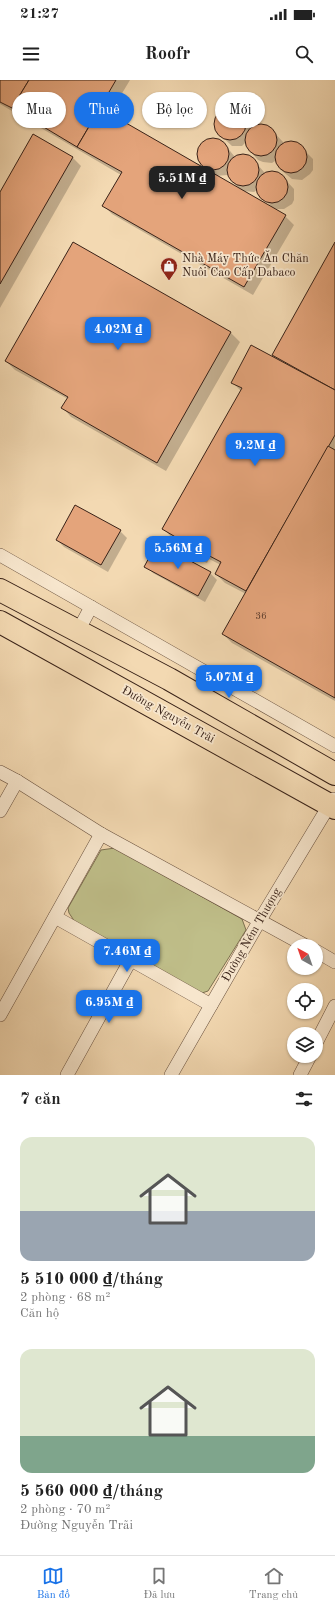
<!DOCTYPE html>
<html lang="vi">
<head>
<meta charset="utf-8">
<style>
  :root { --surface:#fff; --page:#f2f2f2; --text:#222; --muted:#767676; --line:#e0e0e0; --accent:#1a73e8 }
  body { margin:0; font-family:"Old Standard TT",serif; background:var(--page); color:var(--text); height:100vh; display:flex; flex-direction:column; font-size:15px; white-space:nowrap }
  * { box-sizing:border-box; margin:0 }
  p { font-size:13px; color:var(--muted) }
  .icon { flex:none; width:22px; height:22px; fill:none; stroke:currentColor; stroke-width:2; stroke-linecap:round; stroke-linejoin:round }
  .map { position:relative; height:995px; overflow:hidden }
  .panel { display:flex; flex-direction:column; background:var(--surface); flex:1 }
  .panel>* { flex:none }
  .banner { position:absolute; left:12px; top:12px; width:311px; height:36px; display:flex; gap:8px }
  .needle { width:26px; rotate:320deg }
  .controls { position:absolute; left:287px; top:859px; display:grid; gap:8px }
  .controls a { display:grid; place-items:center; width:36px; height:36px; border-radius:50%; background:var(--surface); box-shadow:0 1px 3px #0004; font-size:20px }
  .price { position:absolute; translate:-50% -34px; padding:0 9px; border-radius:8px; background:var(--accent); color:#fff; font-size:13px; line-height:26px; filter:drop-shadow(0 1px 2px #0008) }
  .price::after { content:''; position:absolute; left:50%; top:24px; width:12px; height:9px; margin-left:-6px; background:inherit; clip-path:polygon(0 0,100% 0,50% 100%) }
  .price.active { background:#222; color:#fff }
  ul { padding:0; list-style:none }
  li { display:grid; align-content:center; gap:8px; height:212px; padding:0 20px }
  li span { display:grid; place-items:center; height:124px; border-radius:12px; color:#555 }
  li>.icon { margin-inline-start:auto }
  span .icon { width:72px; height:72px; fill:#fffc; stroke-width:1 }
  li b { font-size:17px }
  h2 { display:flex; justify-content:space-between; align-items:center; height:48px; padding:0 20px; font-size:17px }
  .pill { padding:0 14px; border-radius:18px; background:var(--surface); box-shadow:0 1px 3px #0004; font-size:14px; line-height:36px }
  .pill.active { background:var(--accent); color:#fff }
  .status { display:flex; justify-content:space-between; align-items:center; height:28px; padding:0 20px; background:var(--surface); direction:ltr }
  .status svg { height:11px; fill:currentColor }
  header { display:flex; justify-content:space-between; align-items:center; height:52px; padding:0 20px; background:var(--surface); font-size:18px; font-weight:700 }
  .tab-bar { display:flex; justify-content:space-around; align-items:center; height:56px; border-top:1px solid var(--line); background:var(--surface); font-size:11px; color:var(--muted) }
  .tab-bar a { display:grid; justify-items:center; gap:2px }
  .tab-bar .active { color:var(--accent) }
  .map>svg:first-child { display:block }
</style>
</head>
<body>
<div class="status"><b>21:27</b><svg viewBox="0 0 49 12"><path d="M0 12V9h3v3zM5 12V6h3v6zM10 12V3h3v9zM15 12V0h3v12zM26 1h20v11H26zM47 4h2v5h-2z"/></svg></div>
<header><svg class="icon" aria-label="menu" viewBox="0 0 24 24"><path d="M4 6h16M4 12h16M4 18h16"/></svg>Roofr<svg class="icon" aria-label="search" viewBox="0 0 24 24"><circle cx="10" cy="10" r="6"/><path d="M15 15l6 6"/></svg></header>
<div class="map">
<svg width="335" height="995" viewBox="0 0 335 995">
  <rect width="100%" height="100%" fill="#f3d9b2"/>
  <filter id="stains"><feTurbulence type="fractalNoise" baseFrequency=".005" numOctaves="4"/><feColorMatrix values="0 0 0 0 .2 0 0 0 0 .09 0 0 0 0 .02 0 0 0 .5 -.17"/></filter>
  <radialGradient id="worn" r=".72"><stop offset=".6" stop-color="#630" stop-opacity="0"/><stop offset="1" stop-color="#630" stop-opacity=".3"/></radialGradient>
  <path fill="#bfbe89" stroke="#7c7050" d="M 115,768 L 242,839 L 246,850 L 208,911 L 199,914 L 75,842 L 69,833 L 68,828 L 101,770 Z"/>
  <g fill="#0003" fill-rule="evenodd">
    <path d="M 0,0 L 130,0 L 109,35 L 211,92 L 200,82 L 198,78 L 199,68 L 202,64 L 211,58 L 221,60 L 235,77 L 240,75 L 250,76 L 264,92 L 265,95 L 270,92 L 280,94 L 294,109 L 294,120 L 292,124 L 284,129 L 273,129 L 285,136 L 294,145 L 253,215 L 112,134 L 104,126 L 121,95 L 0,24 ZM 228,95 L 233,102 L 240,109 L 215,96 ZM 257,110 L 259,115 L 271,126 L 270,127 L 243,111 L 254,112 Z"/>
    <path d="M 227,28 L 238,30 L 252,46 L 252,49 L 258,45 L 269,47 L 283,62 L 283,65 L 288,62 L 298,64 L 313,79 L 313,90 L 310,94 L 302,100 L 292,99 L 281,90 L 275,81 L 272,83 L 263,82 L 258,80 L 251,72 L 245,63 L 242,66 L 232,66 L 217,52 L 215,47 L 215,43 L 218,34 Z"/>
    <path d="M 73,78 L 81,86 L 0,228 L 0,114 Z"/>
    <path d="M 74,163 L 231,253 L 240,262 L 166,391 L 71,337 L 63,328 L 68,319 L 15,290 L 6,281 Z"/>
    <path d="M 335,164 L 335,621 L 232,563 L 223,554 L 246,514 L 225,503 L 216,494 L 221,485 L 209,479 L 207,483 L 192,476 L 183,467 L 184,465 L 172,458 L 164,449 L 242,312 L 232,302 L 252,266 L 272,276 Z"/>
    <path d="M 120,451 L 127,458 L 108,492 L 64,467 L 57,460 Z"/>
    <path d="M 146,486 L 210,493 L 217,500 L 205,522 L 153,493 Z"/>
  </g>
  <g fill="#e4a47b" stroke="#392218">
    <path d="M 0,0 L 29,0 L 12,28 L 0,22 Z"/>
    <path d="M 29,0 L 116,0 L 77,67 L 12,28 Z"/>
    <circle cx="230" cy="44" r="16"/>
    <path d="M 100,28 L 286,135 L 244,207 L 102,126 L 122,92 L 77,67 Z"/>
    <circle cx="261" cy="60" r="16"/>
    <path d="M 33,54 L 73,77 L 0,204 L 0,112 Z"/>
    <circle cx="213" cy="74" r="16"/>
    <circle cx="291" cy="77" r="16"/>
    <circle cx="243" cy="90" r="16"/>
    <circle cx="272" cy="107" r="16"/>
    <path d="M 73,162 L 231,252 L 157,383 L 61,328 L 68,317 L 5,281 Z"/>
    <path d="M 335,162 L 335,310 L 272,275 Z"/>
    <path d="M 251,265 L 335,310 L 335,355 L 246,511 L 215,494 L 221,482 L 200,471 L 198,475 L 182,467 L 184,462 L 162,449 L 242,308 L 231,303 Z"/>
    <path d="M 328,366 L 335,370 L 335,618 L 222,554 Z"/>
    <path d="M 75,425 L 121,450 L 101,485 L 56,460 Z"/>
    <path d="M 157,463 L 211,492 L 198,516 L 144,487 Z"/>
  </g>
  <g fill="none" stroke-linecap="round" stroke-linejoin="round">
    <g stroke="#68503e" stroke-width="14">
      <g id="street">
        <path d="M 0,475 L 335,666"/>
        <path d="M 78,551 L 91,527"/>
        <path d="M 0,692 L 17,701 L 101,754 L 306,866"/>
        <path d="M 0,731 L 17,701"/>
        <path d="M 55,837 L 211,925"/>
        <path d="M 316,871 L 335,882"/>
        <path d="M 0,935 L 101,754"/>
        <path d="M 316,963 L 335,926"/>
        <path d="M 67,995 L 130,881"/>
        <path d="M 171,995 L 260,840 L 333,719"/>
        <path d="M 300,995 L 310,976"/>
      </g>
    </g>
    <g stroke="#392218" stroke-width="24">
      <g id="highway">
        <path d="M 0,510 L 169,599 L 335,694"/>
        <path d="M 0,542 L 335,728"/>
      </g>
    </g>
    <use href="#street" stroke="#f7e6cd" stroke-width="13"/>
    <use href="#highway" stroke="#f3d9b2" stroke-width="22"/>
  </g>
  <defs>
    <g id="shop-pin" transform="scale(0.9)"><path d="M0 17L-7.5 6A9.5 9.5 0 1 1 7.5 6Z" fill="#8f2418" stroke="#f7e6cd"/><path d="M-5-2.5h2.3a2.7 3.5 0 0 1 5.4 0H5L5.5 6h-11ZM-1.5-2.5h3a1.5 2.3 0 0 0-3 0Z" fill="#fff"/></g>
  </defs>
  <g fill-rule="evenodd">
    <use href="#shop-pin" x="169" y="186"/>
  </g>
  <g text-anchor="middle" dominant-baseline="central" stroke-width="3.5" stroke-linejoin="round" paint-order="stroke">
    <g font-size="10" fill="#644231">
      <text x="261" y="536">36</text>
    </g>
    <g font-size="12" fill="#392218" stroke="#f7e6cd" text-anchor="start">
      <text x="182" y="179">Nhà Máy Thức Ăn Chăn<tspan x="182" dy="14">Nuôi Cao Cấp Dabaco</tspan></text>
    </g>
    <g font-size="12" fill="#392218" stroke="#f7e6cd">
      <text transform="translate(168 635) rotate(29)">Đường Nguyễn Trãi</text>
      <text transform="translate(252 855) rotate(-60)">Đường Ném Thượng</text>
    </g>
  </g>
  <rect width="100%" height="100%" filter="url(#stains)"/>
  <rect width="100%" height="100%" fill="url(#worn)"/>
</svg>
<div class="controls">
<a><svg class="needle" viewBox="-14 -14 28 28"><path d="M0-13l5 13h-10z" fill="#e53935"/><path d="M0 13l5-13h-10z" fill="#767676"/></svg></a>
<a><svg class="icon" aria-label="locate" viewBox="0 0 24 24"><circle cx="12" cy="12" r="6"/><path d="M12 2v4M12 18v4M2 12h4M18 12h4"/></svg></a>
<a><svg class="icon" aria-label="layers" viewBox="0 0 24 24"><path d="M12 4l9 5-9 5-9-5zM3 14l9 5 9-5"/></svg></a>
</div>
<b class="price active" style="left:182px;top:120px">5.51M ₫</b>
<b class="price" style="left:118px;top:271px">4.02M ₫</b>
<b class="price" style="left:255px;top:387px">9.2M ₫</b>
<b class="price" style="left:178px;top:490px">5.56M ₫</b>
<b class="price" style="left:229px;top:619px">5.07M ₫</b>
<b class="price" style="left:127px;top:893px">7.46M ₫</b>
<b class="price" style="left:109px;top:944px">6.95M ₫</b>
<div class="banner">
<a class="pill">Mua</a>
<a class="pill active">Thuê</a>
<a class="pill">Bộ lọc</a>
<a class="pill">Mới</a>
</div>
</div>
<section class="panel">
<h2>7 căn<svg class="icon" aria-label="filters" viewBox="0 0 24 24"><path d="M4 7h16M4 17h16"/><circle cx="9" cy="7" r="2"/><circle cx="15" cy="17" r="2"/></svg></h2>
<ul>
<li><span style="background:linear-gradient(#dfe7d0 60%,#9aa5b1 0)"><svg class="icon" aria-label="home" viewBox="0 0 24 24"><path d="M3 11l9-7 9 7M6 9v11h12V9"/></svg></span><div><b>5 510 000 ₫/tháng</b><p>2 phòng · 68 m²</p><p>Căn hộ</p></div></li>
<li><span style="background:linear-gradient(#dfe7d0 70%,#7fa58c 0)"><svg class="icon" aria-label="home" viewBox="0 0 24 24"><path d="M3 11l9-7 9 7M6 9v11h12V9"/></svg></span><div><b>5 560 000 ₫/tháng</b><p>2 phòng · 70 m²</p><p>Đường Nguyễn Trãi</p></div></li>
</ul>
</section>
<nav class="tab-bar">
<a class="active"><svg class="icon" aria-label="map" viewBox="0 0 24 24"><path d="M3 6l6-2 6 2 6-2v14l-6 2-6-2-6 2zM9 4v14M15 6v14"/></svg>Bản đồ</a>
<a><svg class="icon" aria-label="saved" viewBox="0 0 24 24"><path d="M7 4h10v16l-5-4-5 4z"/></svg>Đã lưu</a>
<a><svg class="icon" aria-label="home" viewBox="0 0 24 24"><path d="M3 11l9-7 9 7M6 9v11h12V9"/></svg>Trang chủ</a>
</nav>
</body>
</html>
